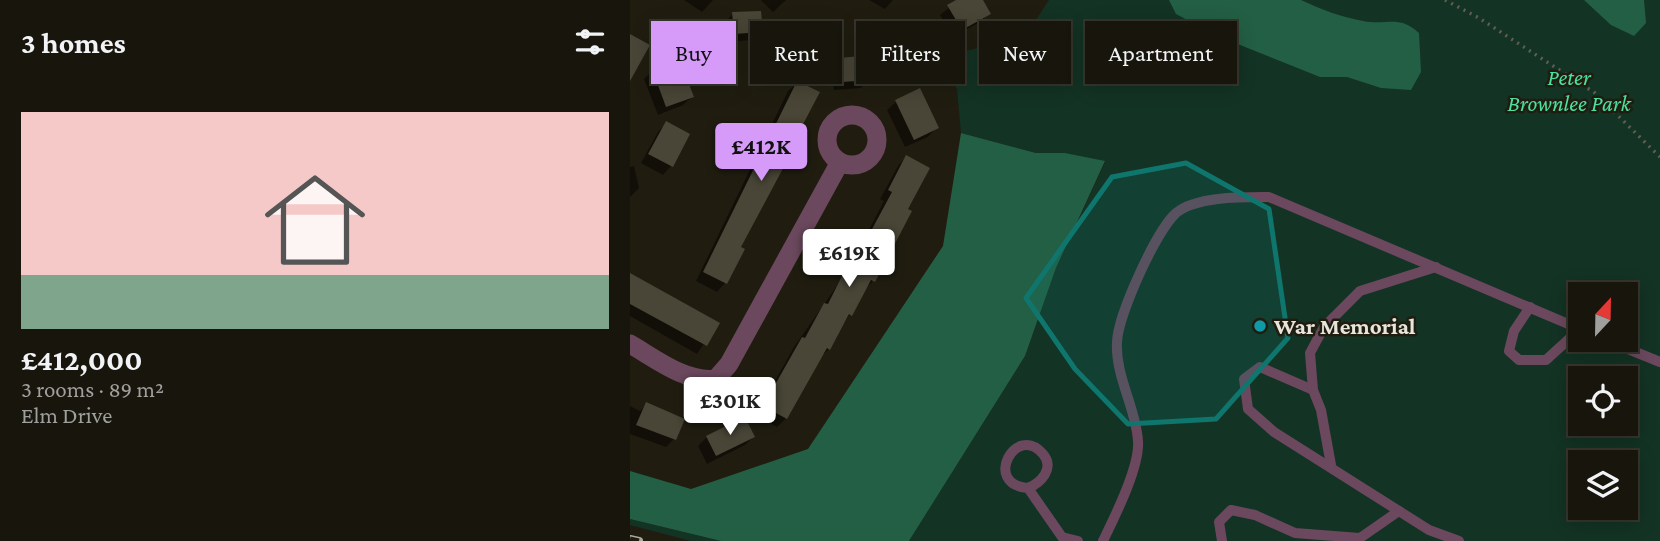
<!DOCTYPE html>
<html lang="en">
<head>
<meta charset="utf-8">
<style>
  :root { --surface:#18160c; --page:#25231a; --text:#f1f3f6; --muted:#9f9f9d; --line:#36352d; --accent:#d69bf9 }
  body { margin:0; font-family:"Crimson Pro",serif; background:var(--page); color:var(--text); height:100vh; display:flex; flex-direction:column; font-size:26px; white-space:nowrap }
  * { box-sizing:border-box; margin:0 }
  p { font-size:23px; color:var(--muted) }
  .icon { flex:none; width:38px; height:38px; fill:none; stroke:currentColor; stroke-width:2; stroke-linecap:round; stroke-linejoin:round }
  .map { position:relative; flex:1; overflow:hidden }
  .sheet { display:flex; flex-direction:column; background:var(--surface); width:630px }
  .sheet>* { flex:none }
  .hud { position:absolute; left:21px; top:21px; width:665px; height:63px; display:flex; gap:14px }
  .needle { width:46px; rotate:22deg }
  .tools { position:absolute; left:938px; top:282px; display:grid; gap:14px }
  .tools a { display:grid; place-items:center; width:70px; height:70px; border-radius:0px; background:var(--surface); box-shadow:0 4px 18px #0003,0 0 0 2px var(--line); font-size:35px }
  .price { position:absolute; translate:-50% -60px; padding:0 16px; border-radius:7px; background:#fff; color:#222; font-size:23px; line-height:46px; filter:drop-shadow(0 2px 4px #0008) }
  .price::after { content:''; position:absolute; left:50%; top:42px; width:21px; height:16px; margin-left:-10px; background:inherit; clip-path:polygon(0 0,100% 0,50% 100%) }
  .price.active { background:var(--accent); color:#111 }
  ul { padding:0; list-style:none }
  li { display:grid; align-content:center; gap:14px; height:371px; padding:0 21px }
  li span { display:grid; place-items:center; height:217px; border-radius:0px; color:#555 }
  li>.icon { margin-inline-start:auto }
  span .icon { width:126px; height:126px; fill:#fffc; stroke-width:1 }
  li b { font-size:30px }
  h2 { display:flex; justify-content:space-between; align-items:center; height:84px; padding:0 21px; font-size:30px }
  .tag { padding:0 24px; border-radius:0px; background:var(--surface); box-shadow:0 4px 18px #0003,0 0 0 2px var(--line); font-size:24px; line-height:63px }
  .tag.active { background:var(--accent); color:#111 }
  main { display:flex; flex:1; min-height:0 }
  .map>svg:first-child { display:block }
</style>
</head>
<body>
<main>
<section class="sheet">
<h2>3 homes<svg class="icon" aria-label="filters" viewBox="0 0 24 24"><path d="M4 7h16M4 17h16"/><circle cx="9" cy="7" r="2"/><circle cx="15" cy="17" r="2"/></svg></h2>
<ul>
<li><span style="background:linear-gradient(#f6c9c9 75%,#7fa58c 0)"><svg class="icon" aria-label="home" viewBox="0 0 24 24"><path d="M3 11l9-7 9 7M6 9v11h12V9"/></svg></span><div><b>£412,000</b><p>3 rooms · 89 m²</p><p>Elm Drive</p></div></li>
</ul>
</section>
<div class="map">
<svg width="1030" height="541" viewBox="0 0 1030 541">
  <rect width="100%" height="100%" fill="#201d10"/>
  <g fill="#133324" fill-rule="evenodd">
    <path d="M 419,0 L 1030,0 L 1030,541 L 279,541 L 395,356 L 426,268 L 475,162 L 435,153 L 406,153 L 331,133 L 327,89 L 310,58 L 396,35 ZM 950,294 L 996,294 L 996,340 L 950,340 ZM 950,378 L 996,378 L 996,424 L 950,424 ZM 950,462 L 996,462 L 996,508 L 950,508 Z"/>
    <path d="M 0,519 L 91,541 L 61,541 L 0,525 Z"/>
  </g>
  <g fill="#235f44">
    <path d="M 539,0 L 671,0 C 690,9 711,17 733,21 C 758,26 768,14 789,33 L 791,72 L 781,90 L 751,88 L 717,77 L 690,77 L 585,35 L 546,14 Z"/>
    <path d="M 954,0 L 1014,0 L 1016,23 L 1004,36 L 981,25 Z"/>
    <path d="M 331,133 L 406,153 L 435,153 L 475,161 L 426,268 L 395,356 L 279,541 L 91,541 L 0,519 L 0,471 L 61,489 L 178,449 L 313,246 Z"/>
  </g>
  <g fill="#0007">
    <path d="M 54,0 L 83,0 L 72,12 Z"/>
    <path d="M 131,0 L 156,0 L 143,12 Z"/>
    <path d="M 239,0 L 263,0 L 255,9 Z"/>
    <path d="M 329,0 L 351,0 L 359,14 L 350,22 L 323,37 L 310,15 Z"/>
    <path d="M 103,14 L 131,32 L 122,40 L 96,42 L 94,23 Z"/>
    <path d="M 211,59 L 240,79 L 231,88 L 204,90 L 202,68 Z"/>
    <path d="M 23,70 L 62,97 L 53,105 L 28,115 L 14,79 Z"/>
    <path d="M 167,83 L 109,247 L 113,250 L 95,283 L 87,292 L 66,281 L 158,91 Z"/>
    <path d="M 266,102 L 306,128 L 298,137 L 275,147 L 257,110 Z"/>
    <path d="M 37,123 L 58,135 L 41,166 L 33,175 L 11,163 L 28,132 Z"/>
    <path d="M 276,157 L 243,281 L 234,290 L 199,349 L 189,359 L 156,418 L 147,427 L 126,415 L 164,347 L 218,270 L 254,201 L 250,199 L 268,166 Z"/>
    <path d="M 4,166 L 9,188 L 0,197 L 0,167 Z"/>
    <path d="M 0,274 L 87,324 L 67,354 L 0,316 Z"/>
    <path d="M 17,404 L 44,439 L 36,447 L 0,434 L 0,406 L 10,411 Z"/>
    <path d="M 77,437 L 123,437 L 115,445 L 77,464 L 68,446 Z"/>
  </g>
  <g fill="#494637">
    <path d="M 326,0 L 353,0 L 361,14 L 332,30 L 317,5 Z"/>
    <path d="M 131,11 L 133,32 L 104,34 L 102,12 Z"/>
    <path d="M 0,34 L 20,45 L 0,81 Z"/>
    <path d="M 240,55 L 242,80 L 212,82 L 210,58 Z"/>
    <path d="M 49,59 L 64,97 L 36,107 L 22,69 Z"/>
    <path d="M 167,81 L 190,92 L 162,145 L 165,146 L 111,247 L 115,249 L 97,284 L 73,272 Z"/>
    <path d="M 290,88 L 309,128 L 284,140 L 265,100 Z"/>
    <path d="M 36,121 L 60,134 L 43,167 L 18,154 Z"/>
    <path d="M 276,155 L 300,168 L 278,209 L 282,211 L 245,282 L 241,280 L 222,316 L 219,314 L 200,350 L 197,348 L 157,419 L 133,406 L 172,337 L 175,338 L 194,303 L 198,304 L 216,268 L 220,270 L 262,192 L 258,190 Z"/>
    <path d="M 0,273 L 90,323 L 77,346 L 0,304 Z"/>
    <path d="M 16,402 L 55,419 L 46,440 L 6,425 Z"/>
    <path d="M 110,419 L 116,419 L 125,437 L 86,456 L 76,436 Z"/>
  </g>
  <g fill="none" stroke-linecap="round" stroke-linejoin="round">
    <path stroke="#605e52" stroke-width="3.5" stroke-dasharray="2 5" stroke-linecap="butt" d="M 815,0 L 849,18 L 965,93 L 1030,157"/>
    <g stroke="#6b485d" stroke-width="10">
      <path d="M 900,307 L 884,331 L 879,351 L 889,360 L 916,360 L 950,329"/>
      <path d="M 976,340 L 1030,362"/>
      <path d="M 683,390 L 630,367 L 614,379 L 618,409 L 644,432 L 799,530 L 829,541"/>
      <path d="M 701,465 L 691,410 L 683,390 L 680,353 L 694,327 L 730,291 L 806,267"/>
      <path d="M 398,488 C 411,483 425,468 413,454 C 386,422 352,485 398,488 L 432,537 L 448,541"/>
      <path d="M 473,541 C 484,518 510,467 508,441 C 506,408 485,376 487,342 C 488,315 526,231 546,213 C 566,196 614,197 639,197 L 950,329"/>
      <path d="M 592,541 L 589,522 L 601,510 L 625,515 L 665,533 L 730,538 L 769,511"/>
    </g>
    <g stroke="#6b485d" stroke-width="19">
      <circle cx="222" cy="140" r="25"/>
      <path d="M 0,344 C 26,359 56,383 86,379 L 99,364 L 210,162"/>
    </g>
    <g stroke="#aaa89d" stroke-width="8">
      <path id="rail" d="M 0,539 L 9,541"/>
    </g>
    <use href="#rail" stroke="#201d10" stroke-width="5" stroke-dasharray="16" stroke-linecap="butt"/>
  </g>
  <path fill="#0f766e" fill-opacity="0.2" stroke="#0f766e" stroke-width="5" stroke-linejoin="round" d="M 556,163 L 639,209 L 658,338 L 586,419 L 498,424 L 445,369 L 396,298 L 482,177 Z"/>
  <circle fill="#0f9aa8" stroke="#201d10" stroke-width="2.5" cx="630" cy="326" r="7"/>
  <g text-anchor="middle" dominant-baseline="central" stroke-width="5" stroke-linejoin="round" paint-order="stroke">
    <g font-size="23" font-style="italic" fill="#4ae1a1" stroke="#201d10">
      <text x="939" y="77">Peter<tspan x="939" dy="26">Brownlee Park</tspan></text>
    </g>
    <g font-size="23" font-weight="bold" fill="#e7e5dc" stroke="#201d10" text-anchor="start">
      <text x="644" y="326">War Memorial</text>
    </g>
  </g>
</svg>
<div class="tools">
<a><svg class="needle" viewBox="-14 -14 28 28"><path d="M0-13l5 13h-10z" fill="#e53935"/><path d="M0 13l5-13h-10z" fill="#9f9f9d"/></svg></a>
<a><svg class="icon" aria-label="locate" viewBox="0 0 24 24"><circle cx="12" cy="12" r="6"/><path d="M12 2v4M12 18v4M2 12h4M18 12h4"/></svg></a>
<a><svg class="icon" aria-label="layers" viewBox="0 0 24 24"><path d="M12 4l9 5-9 5-9-5zM3 14l9 5 9-5"/></svg></a>
</div>
<b class="price active" style="left:131px;top:183px">£412K</b>
<b class="price" style="left:219px;top:289px">£619K</b>
<b class="price" style="left:100px;top:437px">£301K</b>
<div class="hud">
<a class="tag active">Buy</a>
<a class="tag">Rent</a>
<a class="tag">Filters</a>
<a class="tag">New</a>
<a class="tag">Apartment</a>
</div>
</div>
</main>
</body>
</html>
